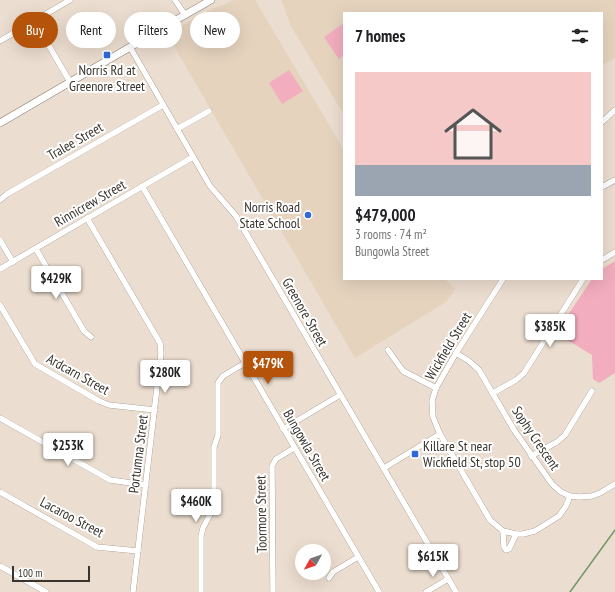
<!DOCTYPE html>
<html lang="en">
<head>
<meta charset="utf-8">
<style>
  :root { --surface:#fff; --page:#f2f2f2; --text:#202124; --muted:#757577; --accent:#b45309 }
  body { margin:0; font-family:"PT Sans Narrow",sans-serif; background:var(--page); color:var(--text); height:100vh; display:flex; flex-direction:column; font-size:15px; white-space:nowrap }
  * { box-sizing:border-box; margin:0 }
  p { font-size:13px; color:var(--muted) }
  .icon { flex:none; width:22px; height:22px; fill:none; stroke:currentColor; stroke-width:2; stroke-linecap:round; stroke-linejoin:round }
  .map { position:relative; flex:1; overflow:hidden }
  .drawer { position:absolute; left:343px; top:12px; width:260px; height:268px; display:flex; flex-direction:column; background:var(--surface); border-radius:0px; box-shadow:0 4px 16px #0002 }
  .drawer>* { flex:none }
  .guide { position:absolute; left:12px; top:12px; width:271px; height:36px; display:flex; gap:8px }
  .needle { width:26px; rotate:230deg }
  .tools { position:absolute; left:295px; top:544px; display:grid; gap:8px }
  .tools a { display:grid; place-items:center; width:36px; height:36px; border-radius:50%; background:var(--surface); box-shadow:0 4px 16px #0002; font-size:20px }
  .scale { position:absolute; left:12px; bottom:10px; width:78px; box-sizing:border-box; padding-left:4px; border:2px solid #39342e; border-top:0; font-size:11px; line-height:14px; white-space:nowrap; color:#39342e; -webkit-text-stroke:3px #fff; paint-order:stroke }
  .price { position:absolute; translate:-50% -34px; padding:0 9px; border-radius:4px; background:#fff; color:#222; font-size:13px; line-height:26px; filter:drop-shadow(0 1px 2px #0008) }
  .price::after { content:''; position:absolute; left:50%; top:24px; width:12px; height:9px; margin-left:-6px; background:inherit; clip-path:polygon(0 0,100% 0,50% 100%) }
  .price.on { background:var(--accent); color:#fff }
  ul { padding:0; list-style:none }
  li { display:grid; align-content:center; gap:8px; height:212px; padding:0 12px }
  li span { display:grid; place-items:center; height:124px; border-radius:0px; color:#555 }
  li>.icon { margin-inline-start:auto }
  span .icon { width:72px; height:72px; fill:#fffc; stroke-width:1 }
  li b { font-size:17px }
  h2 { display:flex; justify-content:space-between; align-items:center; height:48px; padding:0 12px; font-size:17px }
  .tag { padding:0 14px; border-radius:18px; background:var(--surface); box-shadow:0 4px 16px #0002; font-size:14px; line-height:36px }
  .tag.on { background:var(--accent); color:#fff }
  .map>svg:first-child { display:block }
</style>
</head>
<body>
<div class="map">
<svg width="615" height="592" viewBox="0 0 615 592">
  <rect width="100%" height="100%" fill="#ebddcf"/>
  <g fill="#e5d3be">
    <path d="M 233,0 L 255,0 L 344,150 L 344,279 L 445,279 L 455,289 L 446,302 L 355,358 L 167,34 L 214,8 L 224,5 Z"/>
    <path d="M 281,0 L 615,0 L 615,58 L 602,65 L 602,13 L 344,13 L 344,115 L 291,26 Z"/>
  </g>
  <g fill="#f2adbe">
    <path d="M 344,23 L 344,55 L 339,59 L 324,37 Z"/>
    <path d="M 289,70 L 303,91 L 282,104 L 269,83 Z"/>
    <path d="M 615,261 L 615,373 L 599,383 L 593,379 L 592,355 L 556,333 L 592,279 L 602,279 L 602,269 Z"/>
  </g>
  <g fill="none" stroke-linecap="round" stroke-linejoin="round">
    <path stroke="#729662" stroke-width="1.5" d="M 570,592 L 615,530"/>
    <g stroke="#908476" stroke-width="6">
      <g id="street">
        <path d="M 175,0 L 185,15"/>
        <path d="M 34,20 L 70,82"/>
        <path d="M 0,41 L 70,0"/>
        <path d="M 130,47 L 210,186 L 236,216 L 456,592"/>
        <path d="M 602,122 L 615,110"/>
        <path d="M 177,129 L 209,111"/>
        <path d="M 142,186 L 379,592"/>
        <path d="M 602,187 L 615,180"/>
        <path d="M 0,200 L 7,194 L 163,105"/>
        <path d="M 87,218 L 160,343 L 161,353 L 133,592"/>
        <path d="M 0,240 L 13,262"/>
        <path d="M 36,249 L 84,331 L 91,337"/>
        <path d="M 602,260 L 615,252"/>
        <path d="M 0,269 L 193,157"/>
        <path d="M 503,279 L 456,353 L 436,388 L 432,401 L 433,417 L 440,434 L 490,520 L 503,531 L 516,534 L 523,534 L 535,531 L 559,516 L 566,506 L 570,496"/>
        <path d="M 0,305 L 35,364 L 99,401 L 109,405 L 155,410"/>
        <path d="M 388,350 L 403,371 L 436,388"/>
        <path d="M 456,353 L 469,361 L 479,370 L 514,430 L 552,484 L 561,492 L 570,496 L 579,497 L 592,496 L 600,493 L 615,484"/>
        <path d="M 493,393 L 516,380 L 524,373 L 583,279"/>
        <path d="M 0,418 L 110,480 L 146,485"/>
        <path d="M 283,429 L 340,395"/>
        <path d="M 531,456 L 557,442 L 565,435 L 592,391"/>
        <path d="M 384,468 L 440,434"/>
        <path d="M 0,492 L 97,547 L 138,551"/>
        <path d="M 503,531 L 504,547 L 506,550 L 509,549 L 516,534"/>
        <path d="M 0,566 L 46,592"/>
        <path d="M 329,578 L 333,572 L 358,557"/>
        <path d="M 201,592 L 201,536 L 203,528 L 214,507 L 214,447 L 218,435 L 218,383 L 223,376 L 245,363"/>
        <path d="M 273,592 L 272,466 L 276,459 L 294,448"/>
        <path d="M 426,592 L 448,579"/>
      </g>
    </g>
    <g stroke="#908476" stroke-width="8">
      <path id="secondary" d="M 0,123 L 161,29 C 168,28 172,26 176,20 L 211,0"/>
    </g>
    <use href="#street" stroke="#fff" stroke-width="5.5"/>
    <use href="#secondary" stroke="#fff" stroke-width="7"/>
  </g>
  <g fill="#3069d7" stroke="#fff" stroke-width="1.5">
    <rect x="103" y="51" width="8" height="8" rx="2"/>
    <circle cx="308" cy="215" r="4"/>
    <rect x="411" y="450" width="8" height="8" rx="2"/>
  </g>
  <g text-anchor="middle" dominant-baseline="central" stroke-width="4" stroke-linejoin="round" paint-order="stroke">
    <g font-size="14" fill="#39342e" stroke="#fff">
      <text x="107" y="70">Norris Rd at<tspan x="107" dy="16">Greenore Street</tspan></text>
      <text x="300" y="207" text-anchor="end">Norris Road<tspan x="300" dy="16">State School</tspan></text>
      <text x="423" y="446" text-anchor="start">Killare St near<tspan x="423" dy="16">Wickfield St, stop 50</tspan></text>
    </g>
    <g font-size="14" fill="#39342e" stroke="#fff">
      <text transform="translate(75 141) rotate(-30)">Tralee Street</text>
      <text transform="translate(90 203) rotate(-30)">Rinnicrew Street</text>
      <text transform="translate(305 312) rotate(60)">Greenore Street</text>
      <text transform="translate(448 346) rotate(-59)">Wickfield Street</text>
      <text transform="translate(78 374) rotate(29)">Ardcarn Street</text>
      <text transform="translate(536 438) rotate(56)">Sophy Crescent</text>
      <text transform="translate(307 445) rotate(60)">Bungowla Street</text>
      <text transform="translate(138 454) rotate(-83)">Portumna Street</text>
      <text transform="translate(261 514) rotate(-91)">Toormore Street</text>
      <text transform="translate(72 517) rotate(28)">Lacaroo Street</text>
    </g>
  </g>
</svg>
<div class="tools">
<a><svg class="needle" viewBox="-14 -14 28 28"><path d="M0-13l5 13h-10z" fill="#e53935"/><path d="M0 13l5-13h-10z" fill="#757577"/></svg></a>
</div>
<div class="scale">100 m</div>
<b class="price" style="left:56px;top:300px">$429K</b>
<b class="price" style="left:550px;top:348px">$385K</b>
<b class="price on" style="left:268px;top:385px">$479K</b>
<b class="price" style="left:165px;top:394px">$280K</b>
<b class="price" style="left:68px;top:467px">$253K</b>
<b class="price" style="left:196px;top:523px">$460K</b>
<b class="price" style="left:433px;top:578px">$615K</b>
<div class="guide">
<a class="tag on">Buy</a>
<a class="tag">Rent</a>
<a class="tag">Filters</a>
<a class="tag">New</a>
</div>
<section class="drawer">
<h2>7 homes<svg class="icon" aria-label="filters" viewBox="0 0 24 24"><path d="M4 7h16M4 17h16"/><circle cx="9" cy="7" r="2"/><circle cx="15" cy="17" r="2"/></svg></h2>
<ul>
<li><span style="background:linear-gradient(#f6c9c9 75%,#9aa5b1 0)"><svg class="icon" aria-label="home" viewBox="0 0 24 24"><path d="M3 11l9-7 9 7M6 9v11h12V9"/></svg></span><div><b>$479,000</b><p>3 rooms · 74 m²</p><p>Bungowla Street</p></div></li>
</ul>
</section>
</div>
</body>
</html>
